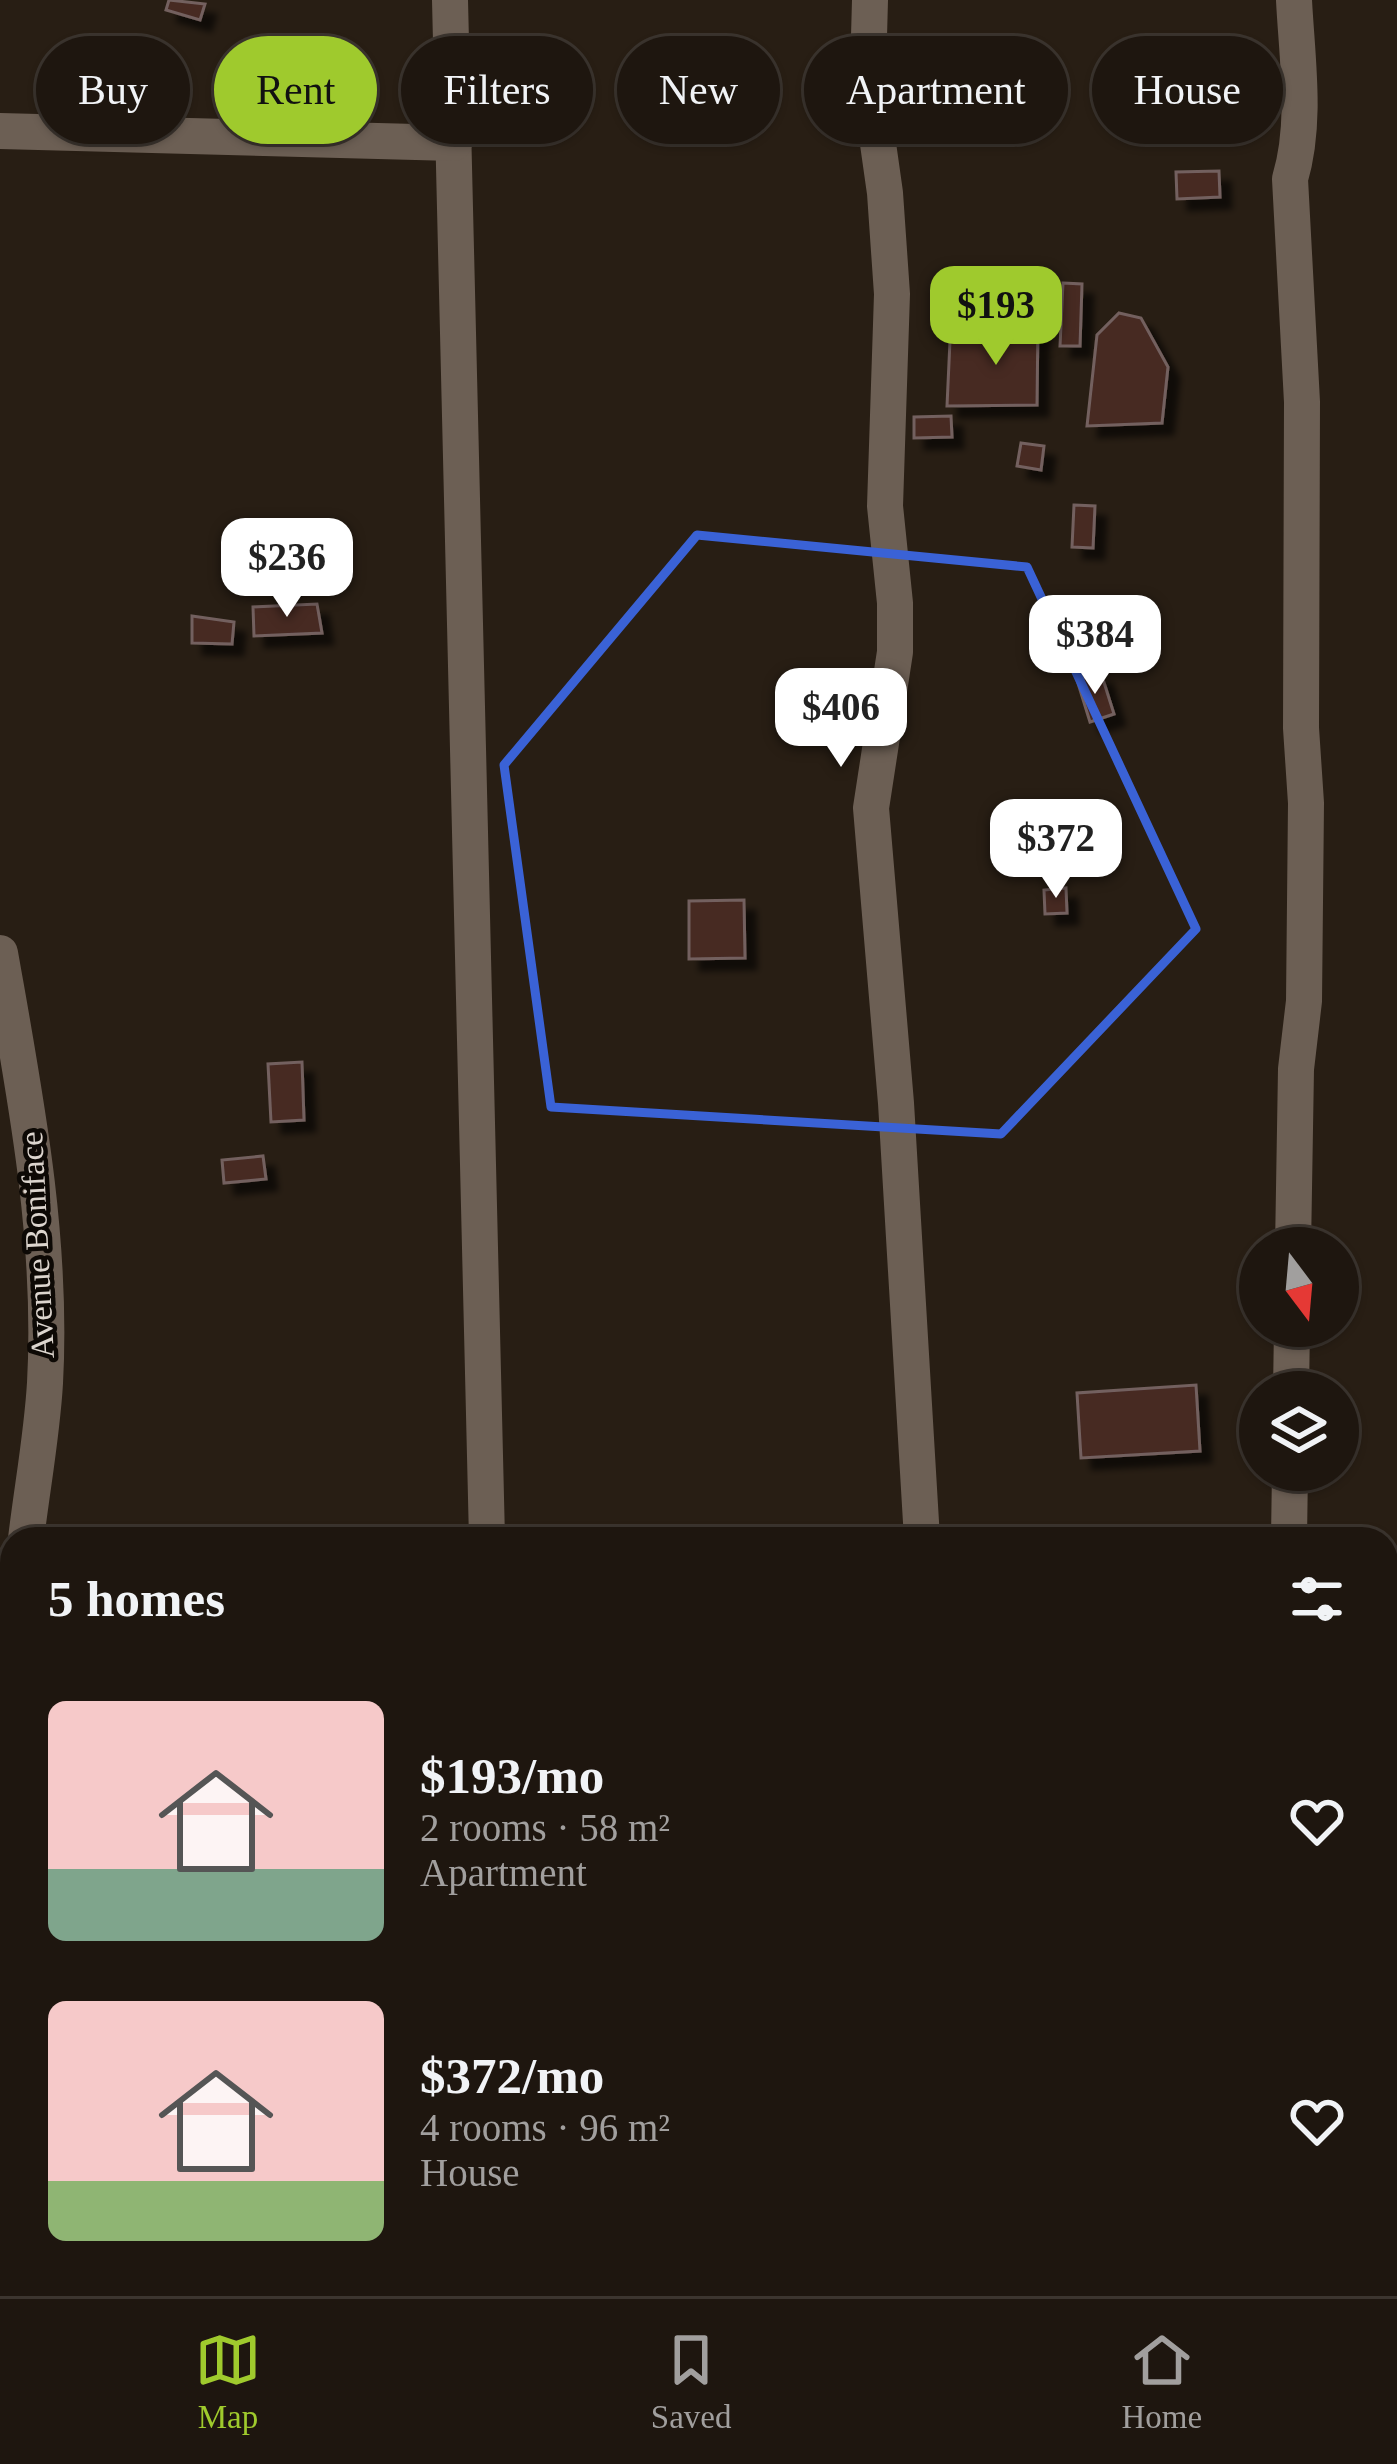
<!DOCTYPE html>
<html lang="en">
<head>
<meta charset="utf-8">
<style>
  :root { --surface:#1e160f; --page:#2b231d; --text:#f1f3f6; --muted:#a19f9e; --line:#3c352f; --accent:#9fca2d }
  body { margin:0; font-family:"Times New Roman",serif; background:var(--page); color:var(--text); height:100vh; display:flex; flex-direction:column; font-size:45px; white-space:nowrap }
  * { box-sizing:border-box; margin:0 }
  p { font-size:39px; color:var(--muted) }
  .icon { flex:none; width:66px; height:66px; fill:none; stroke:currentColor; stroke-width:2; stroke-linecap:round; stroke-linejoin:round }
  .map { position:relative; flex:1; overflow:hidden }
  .drawer { position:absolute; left:0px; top:1527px; width:1398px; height:771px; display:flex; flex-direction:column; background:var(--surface); border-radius:36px 36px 0 0; box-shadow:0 3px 9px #0004,0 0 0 3px var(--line) }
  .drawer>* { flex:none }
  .guide { position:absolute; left:36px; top:36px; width:1326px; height:108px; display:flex; gap:24px }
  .needle { width:78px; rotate:164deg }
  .tools { position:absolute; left:1239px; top:1227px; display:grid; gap:24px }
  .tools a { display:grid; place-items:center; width:120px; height:120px; border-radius:50%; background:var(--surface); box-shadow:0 3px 9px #0004,0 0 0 3px var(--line); font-size:60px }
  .price { position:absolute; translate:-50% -102px; padding:0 27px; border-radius:24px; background:#fff; color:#222; font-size:39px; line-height:78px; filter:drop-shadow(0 3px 6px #0008) }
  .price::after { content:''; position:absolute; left:50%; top:72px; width:36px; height:27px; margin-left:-18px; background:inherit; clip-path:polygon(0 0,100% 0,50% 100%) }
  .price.on { background:var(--accent); color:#111 }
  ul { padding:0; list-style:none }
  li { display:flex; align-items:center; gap:36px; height:300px; padding:0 48px }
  li span { display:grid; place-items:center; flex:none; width:336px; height:240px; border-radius:18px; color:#555 }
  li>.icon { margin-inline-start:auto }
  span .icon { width:144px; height:144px; fill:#fffc; stroke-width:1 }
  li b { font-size:51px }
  h2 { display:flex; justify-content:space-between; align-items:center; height:144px; padding:0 48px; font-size:51px }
  .pill { padding:0 42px; border-radius:54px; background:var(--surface); box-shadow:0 3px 9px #0004,0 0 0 3px var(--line); font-size:42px; line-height:108px }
  .pill.on { background:var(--accent); color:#111 }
  .menu { display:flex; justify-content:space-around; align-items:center; height:168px; border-top:3px solid var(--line); background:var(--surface); font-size:33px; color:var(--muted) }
  .menu a { display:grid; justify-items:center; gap:6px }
  .menu .on { color:var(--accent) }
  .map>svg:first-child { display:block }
</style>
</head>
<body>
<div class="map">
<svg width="1397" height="2296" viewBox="0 0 1397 2296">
  <defs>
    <filter id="shadow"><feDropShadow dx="11" dy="11" stdDeviation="3" flood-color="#0009"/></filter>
  </defs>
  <rect width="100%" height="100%" fill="#281e14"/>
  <g fill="#462924" stroke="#73615e" stroke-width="3" filter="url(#shadow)">
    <path d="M 169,0 L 205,4 L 200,20 L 166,10 Z"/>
    <path d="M 1219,171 L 1220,197 L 1177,199 L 1176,172 Z"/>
    <path d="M 1063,283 L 1082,284 L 1080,346 L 1060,346 Z"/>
    <path d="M 1119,313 L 1141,318 L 1168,367 L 1162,423 L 1087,426 L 1097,335 Z"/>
    <path d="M 1003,319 L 1038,320 L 1037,405 L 947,406 L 950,341 L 1006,338 Z"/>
    <path d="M 951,416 L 952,437 L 914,438 L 914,417 Z"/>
    <path d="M 1021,443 L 1044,446 L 1041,470 L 1017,466 Z"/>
    <path d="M 1074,505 L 1095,506 L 1093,548 L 1072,547 Z"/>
    <path d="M 317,604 L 322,633 L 254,636 L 253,607 Z"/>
    <path d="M 192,616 L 234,622 L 232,644 L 192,643 Z"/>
    <path d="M 1101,673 L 1114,714 L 1090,722 L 1077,680 Z"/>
    <path d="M 1066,888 L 1067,913 L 1045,914 L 1044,890 Z"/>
    <path d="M 744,900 L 745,958 L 689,959 L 689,901 Z"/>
    <path d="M 302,1062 L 304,1120 L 271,1122 L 268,1064 Z"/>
    <path d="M 263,1156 L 266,1179 L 224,1183 L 222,1160 Z"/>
    <path d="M 1196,1385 L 1200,1451 L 1081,1458 L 1077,1393 Z"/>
  </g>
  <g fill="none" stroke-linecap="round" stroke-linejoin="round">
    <g stroke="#6c5f54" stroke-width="36">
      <path d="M 450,0 L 487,1539"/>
      <path d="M 870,0 L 868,73 L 885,193 L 892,294 L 885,506 L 895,603 L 895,652 L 871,808 L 896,1103 L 922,1539"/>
      <path d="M 0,131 L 454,143"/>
      <path d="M 0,953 C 25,1095 53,1238 45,1383 C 42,1435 32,1488 26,1539"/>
      <path d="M 1293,1248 L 1296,1069 L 1304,1001 L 1306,803 L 1301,728 L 1302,402 L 1290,179 C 1307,122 1297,59 1294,0"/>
      <path d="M 1291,1392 L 1292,1326"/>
      <path d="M 1289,1539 L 1290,1470"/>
      <path d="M 0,1847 L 12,1673"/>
      <path d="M 0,1870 L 12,1971"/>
      <path d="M 62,2286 L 62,2296"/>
      <path d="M 508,2286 L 508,2296"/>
      <path d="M 950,2286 L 950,2296"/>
      <path d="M 1278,2296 L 1279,2286"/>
    </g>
  </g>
  <path fill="none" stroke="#3a62d6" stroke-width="9" stroke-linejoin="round" d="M 697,535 L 1027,567 L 1196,929 L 1001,1134 L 551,1107 L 504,765 Z"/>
  <g text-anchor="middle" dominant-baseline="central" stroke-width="9" stroke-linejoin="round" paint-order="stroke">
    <g font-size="33" fill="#dcd5ce" stroke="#0d0905">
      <text transform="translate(37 1245) rotate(-93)">Avenue Boniface</text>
    </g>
  </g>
</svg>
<div class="tools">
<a><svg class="needle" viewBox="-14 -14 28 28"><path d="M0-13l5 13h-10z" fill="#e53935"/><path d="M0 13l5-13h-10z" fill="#a19f9e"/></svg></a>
<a><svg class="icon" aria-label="layers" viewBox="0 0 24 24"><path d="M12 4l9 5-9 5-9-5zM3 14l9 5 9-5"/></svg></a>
</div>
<b class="price on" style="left:996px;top:368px">$193</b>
<b class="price" style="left:287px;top:620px">$236</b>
<b class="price" style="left:1095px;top:697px">$384</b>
<b class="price" style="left:841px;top:770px">$406</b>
<b class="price" style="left:1056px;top:901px">$372</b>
<div class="guide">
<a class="pill">Buy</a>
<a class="pill on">Rent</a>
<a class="pill">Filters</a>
<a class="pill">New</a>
<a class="pill">Apartment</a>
<a class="pill">House</a>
</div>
<section class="drawer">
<h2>5 homes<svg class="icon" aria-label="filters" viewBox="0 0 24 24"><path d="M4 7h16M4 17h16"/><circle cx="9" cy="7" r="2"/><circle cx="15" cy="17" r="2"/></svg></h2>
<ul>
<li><span style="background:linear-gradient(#f6c9c9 70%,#7fa58c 0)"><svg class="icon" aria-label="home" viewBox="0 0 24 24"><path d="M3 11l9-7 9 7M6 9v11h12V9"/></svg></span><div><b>$193/mo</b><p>2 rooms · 58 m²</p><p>Apartment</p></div><svg class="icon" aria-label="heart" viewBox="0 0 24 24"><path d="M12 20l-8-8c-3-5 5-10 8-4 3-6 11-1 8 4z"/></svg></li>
<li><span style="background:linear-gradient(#f6c9c9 75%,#8fb573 0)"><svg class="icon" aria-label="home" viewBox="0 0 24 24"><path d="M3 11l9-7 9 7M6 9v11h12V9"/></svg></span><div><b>$372/mo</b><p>4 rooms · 96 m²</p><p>House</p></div><svg class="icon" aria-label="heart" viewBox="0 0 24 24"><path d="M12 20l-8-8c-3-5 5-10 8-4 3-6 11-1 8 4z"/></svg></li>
</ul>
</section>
</div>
<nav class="menu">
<a class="on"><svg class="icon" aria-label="map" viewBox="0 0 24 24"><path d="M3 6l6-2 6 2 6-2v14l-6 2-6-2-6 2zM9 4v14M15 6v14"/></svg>Map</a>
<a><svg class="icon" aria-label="saved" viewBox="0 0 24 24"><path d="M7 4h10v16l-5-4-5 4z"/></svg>Saved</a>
<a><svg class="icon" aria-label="home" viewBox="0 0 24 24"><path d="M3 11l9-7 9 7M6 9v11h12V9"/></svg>Home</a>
</nav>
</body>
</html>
